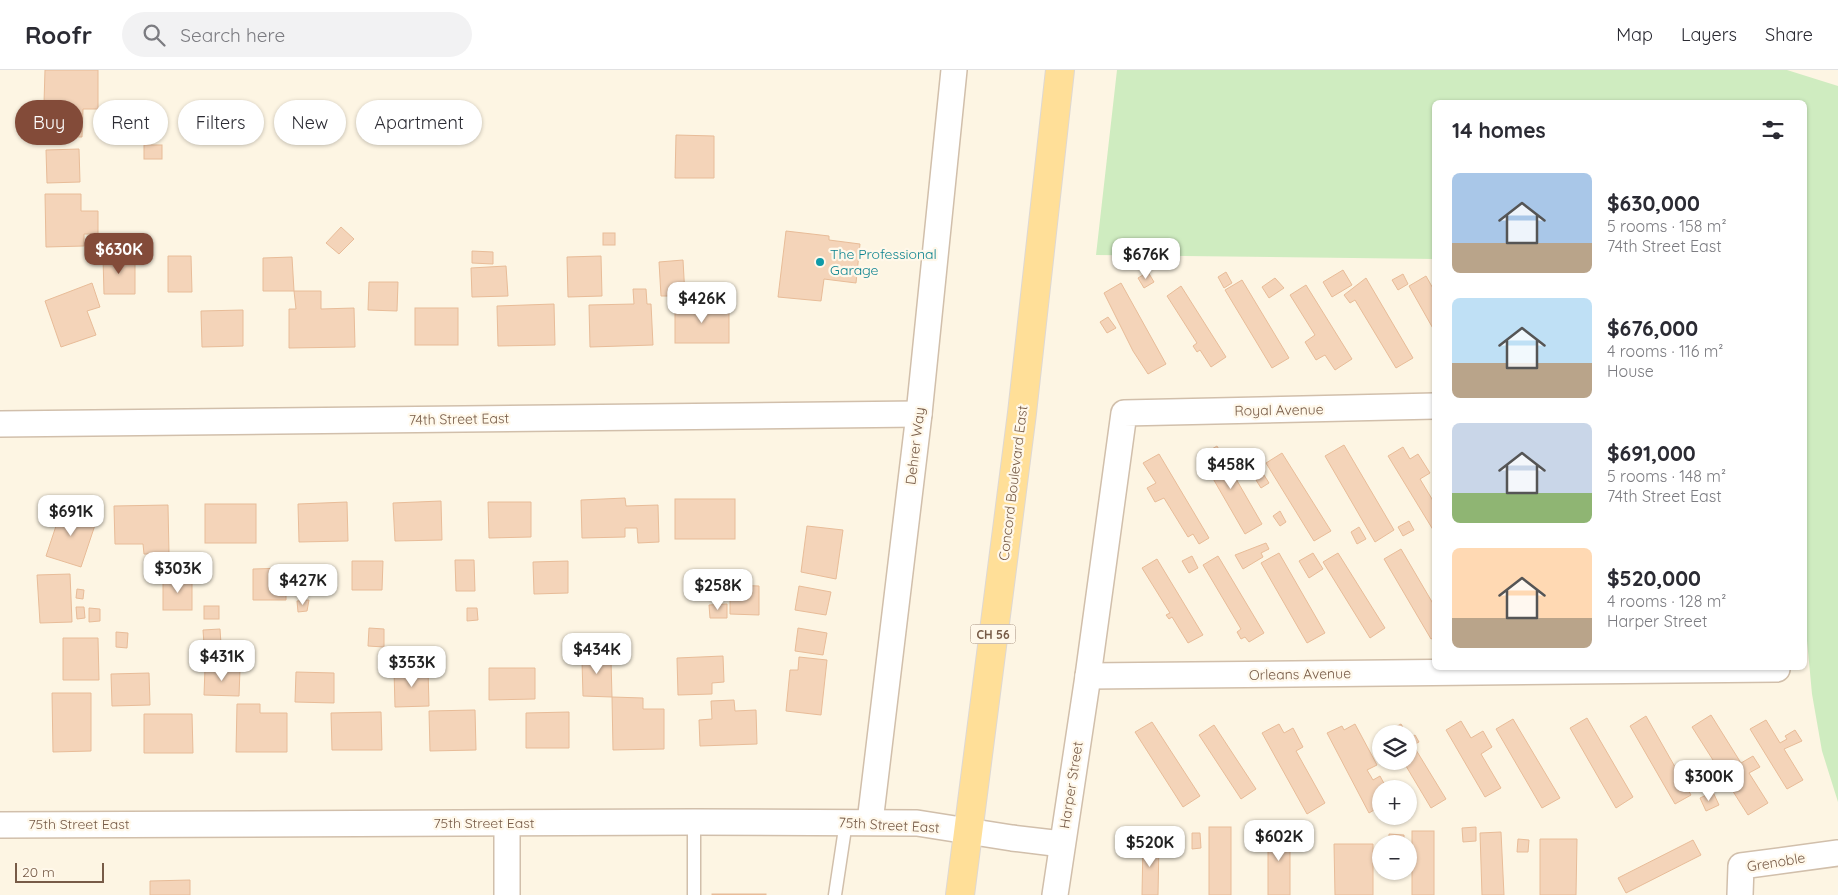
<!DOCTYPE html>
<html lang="en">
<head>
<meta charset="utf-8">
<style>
  :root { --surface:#fff; --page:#f2f2f3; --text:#2b2b33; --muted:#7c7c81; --line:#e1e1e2; --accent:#834b39 }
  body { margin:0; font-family:Quicksand,sans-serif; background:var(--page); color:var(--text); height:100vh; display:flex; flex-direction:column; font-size:19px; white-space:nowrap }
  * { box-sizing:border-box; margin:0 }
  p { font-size:16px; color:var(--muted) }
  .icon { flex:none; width:28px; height:28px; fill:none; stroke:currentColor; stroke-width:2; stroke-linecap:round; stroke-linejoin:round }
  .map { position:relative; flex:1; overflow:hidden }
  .drawer { position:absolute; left:1432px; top:30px; width:375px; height:570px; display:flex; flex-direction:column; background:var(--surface); border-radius:8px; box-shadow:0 1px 4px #0004 }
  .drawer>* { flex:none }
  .top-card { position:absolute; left:15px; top:30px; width:475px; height:45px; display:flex; gap:10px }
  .buttons { position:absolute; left:1372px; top:655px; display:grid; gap:10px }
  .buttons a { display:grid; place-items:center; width:45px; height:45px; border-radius:50%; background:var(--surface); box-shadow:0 1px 4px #0004; font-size:25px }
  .scale { position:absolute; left:15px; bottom:12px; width:89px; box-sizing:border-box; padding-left:5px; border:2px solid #775b47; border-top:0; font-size:14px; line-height:18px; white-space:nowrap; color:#775b47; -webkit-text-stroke:4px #fff8ea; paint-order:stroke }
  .price { position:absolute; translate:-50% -42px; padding:0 11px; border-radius:10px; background:#fff; color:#222; font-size:16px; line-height:32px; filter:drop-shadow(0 1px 2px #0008) }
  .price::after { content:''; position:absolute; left:50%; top:30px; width:15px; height:11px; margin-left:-8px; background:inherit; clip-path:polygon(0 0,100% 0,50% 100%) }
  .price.on { background:var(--accent); color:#fff }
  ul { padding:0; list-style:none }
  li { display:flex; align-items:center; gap:15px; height:125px; padding:0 20px }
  li span { display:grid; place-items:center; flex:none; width:140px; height:100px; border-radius:8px; color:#555 }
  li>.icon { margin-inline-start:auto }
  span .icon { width:60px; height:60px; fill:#fffc; stroke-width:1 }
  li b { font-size:21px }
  h2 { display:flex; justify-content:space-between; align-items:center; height:60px; padding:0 20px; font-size:21px }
  .chip { padding:0 18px; border-radius:22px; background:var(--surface); box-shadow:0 1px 4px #0004; font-size:18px; line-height:45px }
  .chip.on { background:var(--accent); color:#fff }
  header { display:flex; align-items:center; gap:30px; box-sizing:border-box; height:70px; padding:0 25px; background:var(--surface); border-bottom:1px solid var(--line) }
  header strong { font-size:24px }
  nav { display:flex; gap:28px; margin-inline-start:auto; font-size:18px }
  .search { width:350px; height:45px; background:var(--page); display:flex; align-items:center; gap:12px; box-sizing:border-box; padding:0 18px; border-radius:28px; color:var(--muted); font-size:19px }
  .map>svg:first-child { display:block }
</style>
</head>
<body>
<header>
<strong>Roofr</strong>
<div class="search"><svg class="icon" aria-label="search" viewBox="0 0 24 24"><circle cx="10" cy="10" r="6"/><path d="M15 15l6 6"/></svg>Search here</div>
<nav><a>Map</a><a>Layers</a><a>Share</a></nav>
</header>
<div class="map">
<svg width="1838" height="825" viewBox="0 0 1838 825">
  <rect width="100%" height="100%" fill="#fdf5e3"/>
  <path fill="#cfecc0" d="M 1117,0 L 1787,0 L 1838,16 L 1838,732 L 1822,681 L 1812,624 L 1805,549 L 1805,32 L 1435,32 L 1435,189 L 1096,185 Z"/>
  <g fill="#f4d4b9" stroke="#e8bc98">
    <path d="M 45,0 L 98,0 L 98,39 L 83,39 L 82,67 L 43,66 Z"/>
    <path d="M 676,65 L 714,66 L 714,108 L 675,108 Z"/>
    <rect x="144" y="75" width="18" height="14"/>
    <path d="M 79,79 L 80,112 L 47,113 L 46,80 Z"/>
    <path d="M 45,124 L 81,124 L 81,141 L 98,141 L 98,164 L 84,164 L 84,176 L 46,177 Z"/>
    <path d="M 341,157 L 354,169 L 339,184 L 326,173 Z"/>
    <path d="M 786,161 L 829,166 L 829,170 L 860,174 L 856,213 L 824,209 L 821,231 L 778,227 Z"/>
    <rect x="603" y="163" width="12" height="12"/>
    <path d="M 472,181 L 493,182 L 493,194 L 472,193 Z"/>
    <path d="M 168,186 L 191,186 L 192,222 L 168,222 Z"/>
    <path d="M 601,186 L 602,226 L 568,227 L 567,187 Z"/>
    <path d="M 103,187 L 135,187 L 135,224 L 104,224 Z"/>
    <path d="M 292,187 L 294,221 L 263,221 L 263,188 Z"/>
    <path d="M 683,190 L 685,226 L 661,226 L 659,192 Z"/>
    <path d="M 506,196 L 508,226 L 472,227 L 471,198 Z"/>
    <path d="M 1343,200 L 1352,215 L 1332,227 L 1323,212 Z"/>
    <path d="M 1148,202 L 1154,212 L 1144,218 L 1138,208 Z"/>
    <path d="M 1226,202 L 1232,213 L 1224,218 L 1218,207 Z"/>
    <path d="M 1403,204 L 1408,214 L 1398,220 L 1392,210 Z"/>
    <path d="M 1426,206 L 1435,222 L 1435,262 L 1409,216 Z"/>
    <path d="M 1275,208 L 1284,218 L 1269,228 L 1262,217 Z"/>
    <path d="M 1366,208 L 1413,288 L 1396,298 L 1355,230 L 1350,233 L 1344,225 Z"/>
    <path d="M 1242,210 L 1289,288 L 1272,298 L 1225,220 Z"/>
    <path d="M 369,212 L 398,212 L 397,241 L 368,240 Z"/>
    <path d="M 92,213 L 100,237 L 87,241 L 96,265 L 61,277 L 45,231 Z"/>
    <path d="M 1121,213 L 1166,294 L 1148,304 L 1133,281 L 1104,223 Z"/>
    <path d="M 1306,215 L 1352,289 L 1335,300 L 1325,285 L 1316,290 L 1305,272 L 1315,265 L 1290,225 Z"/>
    <path d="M 1181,216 L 1226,287 L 1211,297 L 1200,280 L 1197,282 L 1193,276 L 1197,273 L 1167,226 Z"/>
    <path d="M 633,219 L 646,219 L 647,234 L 651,234 L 653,275 L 590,277 L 589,235 L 634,234 Z"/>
    <path d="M 294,221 L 321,221 L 321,239 L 354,238 L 355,277 L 289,278 L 289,239 L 296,239 Z"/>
    <path d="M 554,234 L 555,275 L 498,276 L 497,236 Z"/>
    <rect x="675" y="236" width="54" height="37"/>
    <rect x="415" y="238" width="43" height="37"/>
    <path d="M 243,240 L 243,276 L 202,277 L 201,241 Z"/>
    <path d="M 1108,247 L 1116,258 L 1107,263 L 1100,252 Z"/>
    <path d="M 1344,375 L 1394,460 L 1375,472 L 1325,386 Z"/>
    <path d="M 1217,376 L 1262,454 L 1245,464 L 1200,386 Z"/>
    <path d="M 1403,377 L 1410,389 L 1418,384 L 1430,403 L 1420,409 L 1435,434 L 1435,463 L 1388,386 Z"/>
    <path d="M 1282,383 L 1331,461 L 1314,471 L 1266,393 Z"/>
    <path d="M 1159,384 L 1209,468 L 1199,474 L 1193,464 L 1188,467 L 1164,428 L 1155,432 L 1147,418 L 1156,413 L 1143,393 Z"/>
    <path d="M 1264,405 L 1269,413 L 1261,418 L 1256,410 Z"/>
    <path d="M 625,428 L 626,436 L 658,435 L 659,472 L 638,473 L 637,458 L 625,458 L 625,467 L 582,468 L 581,430 Z"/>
    <rect x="675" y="429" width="60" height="40"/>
    <path d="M 441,431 L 442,470 L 395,471 L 393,433 Z"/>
    <path d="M 347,432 L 348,471 L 299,472 L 298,434 Z"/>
    <path d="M 488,432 L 531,432 L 531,467 L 489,468 Z"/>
    <rect x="205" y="434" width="51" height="39"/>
    <path d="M 168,435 L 169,484 L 144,484 L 143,474 L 115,474 L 114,436 Z"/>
    <path d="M 62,438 L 97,449 L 81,497 L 46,486 Z"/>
    <path d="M 1280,441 L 1286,452 L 1280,456 L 1273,446 Z"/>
    <path d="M 1409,451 L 1414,460 L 1403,466 L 1398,457 Z"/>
    <path d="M 807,456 L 843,460 L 836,509 L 801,502 Z"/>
    <path d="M 1359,457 L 1366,469 L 1357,474 L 1351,462 Z"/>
    <path d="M 1266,473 L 1269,479 L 1261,483 L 1263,487 L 1243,499 L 1235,485 Z"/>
    <path d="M 1401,479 L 1435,537 L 1435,567 L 1431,569 L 1384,489 Z"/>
    <path d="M 1279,483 L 1325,563 L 1307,573 L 1261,493 Z"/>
    <path d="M 1313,483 L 1323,499 L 1309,508 L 1299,491 Z"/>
    <path d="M 1338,483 L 1385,558 L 1370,568 L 1323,492 Z"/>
    <path d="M 1192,486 L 1198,498 L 1189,503 L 1182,491 Z"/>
    <path d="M 1218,486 L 1264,563 L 1249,572 L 1245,567 L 1241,569 L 1237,562 L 1241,559 L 1203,495 Z"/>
    <path d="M 1157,489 L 1203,565 L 1188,573 L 1172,547 L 1169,549 L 1166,545 L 1170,543 L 1142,498 Z"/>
    <path d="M 455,490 L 474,490 L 475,521 L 456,521 Z"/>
    <path d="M 352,491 L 383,491 L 382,520 L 352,520 Z"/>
    <path d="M 568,491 L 568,523 L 534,524 L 533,492 Z"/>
    <path d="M 286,498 L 286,530 L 253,530 L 253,499 Z"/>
    <path d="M 70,504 L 72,552 L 40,553 L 37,505 Z"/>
    <rect x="163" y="507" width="29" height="33"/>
    <path d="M 730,515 L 759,516 L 759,545 L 730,544 Z"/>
    <path d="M 799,516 L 831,522 L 826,545 L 795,540 Z"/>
    <path d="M 77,519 L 84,520 L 83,529 L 76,528 Z"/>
    <path d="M 309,530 L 307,541 L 298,542 L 297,531 Z"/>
    <path d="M 727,534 L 727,548 L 710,548 L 709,535 Z"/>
    <rect x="204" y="536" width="15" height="13"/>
    <path d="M 76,537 L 84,537 L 85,548 L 77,549 Z"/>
    <path d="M 89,538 L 100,539 L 100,551 L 89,552 Z"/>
    <path d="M 467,538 L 477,538 L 478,550 L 467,551 Z"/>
    <path d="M 369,558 L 384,559 L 384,577 L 368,576 Z"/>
    <path d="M 798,558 L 827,563 L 823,585 L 795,581 Z"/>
    <path d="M 220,559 L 221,574 L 204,574 L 203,560 Z"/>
    <path d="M 116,562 L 128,563 L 127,578 L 116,577 Z"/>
    <path d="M 63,568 L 98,568 L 99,610 L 63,610 Z"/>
    <path d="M 591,576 L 605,576 L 605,591 L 611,591 L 612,627 L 583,626 L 582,591 L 592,591 Z"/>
    <path d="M 723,586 L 724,612 L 712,613 L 712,624 L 678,625 L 677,588 Z"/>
    <path d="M 799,587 L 827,590 L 821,645 L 786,641 L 790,600 L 798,600 Z"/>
    <path d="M 205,598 L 240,599 L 239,626 L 204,625 Z"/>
    <path d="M 489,598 L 535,598 L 535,629 L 489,630 Z"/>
    <path d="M 428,599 L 429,636 L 395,637 L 394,600 Z"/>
    <path d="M 296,602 L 334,603 L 334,633 L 295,632 Z"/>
    <path d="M 149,603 L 150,635 L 112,636 L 111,604 Z"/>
    <path d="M 52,623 L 91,623 L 91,681 L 53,682 Z"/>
    <path d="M 612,627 L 643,628 L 643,639 L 664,639 L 664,679 L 613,680 Z"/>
    <path d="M 734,630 L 735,641 L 756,640 L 757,674 L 700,676 L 699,650 L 712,649 L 711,631 Z"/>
    <path d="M 237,634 L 260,634 L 260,643 L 287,643 L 287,682 L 236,682 Z"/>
    <path d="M 475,640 L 476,680 L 430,681 L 429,641 Z"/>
    <path d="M 381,642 L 382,680 L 332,680 L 331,643 Z"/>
    <path d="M 569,642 L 569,678 L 526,678 L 526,643 Z"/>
    <path d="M 144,644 L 192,644 L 193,683 L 144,683 Z"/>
    <path d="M 1711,645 L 1741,693 L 1753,686 L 1760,697 L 1749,703 L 1768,733 L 1748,745 L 1692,657 Z"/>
    <path d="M 1646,646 L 1691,725 L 1675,734 L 1630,656 Z"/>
    <path d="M 1587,648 L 1633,727 L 1616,738 L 1570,658 Z"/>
    <path d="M 1513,649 L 1560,728 L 1542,738 L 1496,659 Z"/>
    <path d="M 1766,650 L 1780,673 L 1787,669 L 1785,666 L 1795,660 L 1802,671 L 1784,679 L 1803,710 L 1787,719 L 1750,659 Z"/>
    <path d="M 1461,651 L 1471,668 L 1483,661 L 1492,677 L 1481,684 L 1501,718 L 1485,727 L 1446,660 Z"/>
    <path d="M 1152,652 L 1200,726 L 1183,737 L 1135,662 Z"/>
    <path d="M 1279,654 L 1284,663 L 1293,658 L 1303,677 L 1296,681 L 1325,733 L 1307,744 L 1262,663 Z"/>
    <path d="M 1355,654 L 1377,695 L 1367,700 L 1373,710 L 1380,706 L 1387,719 L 1381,719 L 1381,722 L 1379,723 L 1381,728 L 1381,736 L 1369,743 L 1327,663 L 1342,656 L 1344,660 Z"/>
    <path d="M 1401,654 L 1407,664 L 1387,664 L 1386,662 Z"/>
    <path d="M 1214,655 L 1256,719 L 1241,729 L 1199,665 Z"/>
    <path d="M 1415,665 L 1419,672 L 1413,675 L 1446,729 L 1431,738 L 1403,691 L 1409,691 L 1409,666 L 1410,668 Z"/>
    <path d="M 1713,722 L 1719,735 L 1706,741 L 1700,728 Z"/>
    <rect x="1209" y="757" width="22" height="68"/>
    <path d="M 1476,757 L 1476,771 L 1463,772 L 1462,758 Z"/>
    <rect x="1268" y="759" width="22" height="66"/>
    <rect x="1412" y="761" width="22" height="64"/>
    <path d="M 1501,762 L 1504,825 L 1482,825 L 1480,763 Z"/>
    <path d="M 1192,763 L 1200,763 L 1201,778 L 1192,779 Z"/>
    <path d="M 1129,764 L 1138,764 L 1137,774 L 1129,774 Z"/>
    <path d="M 1389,764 L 1404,765 L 1404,774 L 1389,774 Z"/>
    <path d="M 1518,769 L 1529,770 L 1528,782 L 1517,782 Z"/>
    <path d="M 1540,769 L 1577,769 L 1576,825 L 1540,825 Z"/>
    <path d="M 1693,770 L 1701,785 L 1626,823 L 1618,808 Z"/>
    <path d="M 1143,772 L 1159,772 L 1158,825 L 1142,825 Z"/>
    <path d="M 1334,774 L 1373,774 L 1373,825 L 1335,825 Z"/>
    <path d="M 190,810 L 190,825 L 150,825 L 150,811 Z"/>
    <rect x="712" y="824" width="54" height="1"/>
  </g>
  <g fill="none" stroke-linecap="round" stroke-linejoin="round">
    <g stroke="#d1bfab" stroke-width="15">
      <g id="lane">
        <path d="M 694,752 L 694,825"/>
        <path d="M 835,825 L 846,752"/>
      </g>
    </g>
    <g stroke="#d1bfab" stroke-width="28">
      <g id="street">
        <path d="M 0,354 L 919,344"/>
        <path d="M 1088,606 L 1777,599 L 1777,598"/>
        <path d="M 870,752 L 919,344 L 954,0"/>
        <path d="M 0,755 L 694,752 L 917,753 L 1012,768 L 1062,774"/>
        <path d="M 507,825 L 507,753"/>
        <path d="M 1055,825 L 1088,606 L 1124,343 L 1435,336"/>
        <path d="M 1740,825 L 1741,796 L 1838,783"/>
      </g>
    </g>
    <g stroke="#ded8d3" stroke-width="30">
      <path id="primary" d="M 960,825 L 1022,343 L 1060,0"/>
    </g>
    <use href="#lane" stroke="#fff" stroke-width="12"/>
    <use href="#street" stroke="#fff" stroke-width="25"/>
    <use href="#primary" stroke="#ffdf98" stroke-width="28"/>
  </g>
  <circle fill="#0f9aa8" stroke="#fff8ea" stroke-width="2" cx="820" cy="192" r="5"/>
  <g text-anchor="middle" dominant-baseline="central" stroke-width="4.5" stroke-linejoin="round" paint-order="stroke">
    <rect fill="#fff8ea" stroke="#a08a78" stroke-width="1" x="970.5" y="554.5" width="45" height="19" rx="4"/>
    <g font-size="12" font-weight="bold" fill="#775b47">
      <text x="993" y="564">CH 56</text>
    </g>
    <g font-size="14" fill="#0d838f" stroke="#fff8ea" text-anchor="start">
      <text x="830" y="184">The Professional<tspan x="830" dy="16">Garage</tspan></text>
    </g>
    <g font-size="14" fill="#775b47" stroke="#fff8ea">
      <text transform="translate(1279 340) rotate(-1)">Royal Avenue</text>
      <text transform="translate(459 349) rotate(-1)">74th Street East</text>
      <text transform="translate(915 376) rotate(-83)">Dehrer Way</text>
      <text transform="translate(1013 413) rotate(-83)">Concord Boulevard East</text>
      <text transform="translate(1300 604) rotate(-1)">Orleans Avenue</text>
      <text transform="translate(1071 715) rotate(-81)">Harper Street</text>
      <text x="484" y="753">75th Street East</text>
      <text x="79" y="754">75th Street East</text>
      <text transform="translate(889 755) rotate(3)">75th Street East</text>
      <text transform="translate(1776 792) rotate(-9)">Grenoble</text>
    </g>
  </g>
</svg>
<div class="buttons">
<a><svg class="icon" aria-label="layers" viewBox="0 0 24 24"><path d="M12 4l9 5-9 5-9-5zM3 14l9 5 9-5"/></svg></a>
<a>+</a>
<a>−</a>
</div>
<div class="scale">20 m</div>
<b class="price on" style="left:119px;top:205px">$630K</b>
<b class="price" style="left:1146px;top:210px">$676K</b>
<b class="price" style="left:702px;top:254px">$426K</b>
<b class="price" style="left:1231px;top:420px">$458K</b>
<b class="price" style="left:71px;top:467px">$691K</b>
<b class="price" style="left:178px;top:524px">$303K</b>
<b class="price" style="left:303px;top:536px">$427K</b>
<b class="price" style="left:718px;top:541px">$258K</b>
<b class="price" style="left:597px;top:605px">$434K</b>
<b class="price" style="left:222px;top:612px">$431K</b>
<b class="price" style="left:412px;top:618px">$353K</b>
<b class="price" style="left:1709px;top:732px">$300K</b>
<b class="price" style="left:1279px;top:792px">$602K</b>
<b class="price" style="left:1150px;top:798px">$520K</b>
<div class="top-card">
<a class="chip on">Buy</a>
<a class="chip">Rent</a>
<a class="chip">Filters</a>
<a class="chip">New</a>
<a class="chip">Apartment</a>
</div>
<section class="drawer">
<h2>14 homes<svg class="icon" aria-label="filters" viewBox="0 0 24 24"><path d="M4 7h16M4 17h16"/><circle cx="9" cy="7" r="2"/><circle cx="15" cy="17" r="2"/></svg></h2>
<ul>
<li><span style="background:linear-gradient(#a9c7e8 70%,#b9a48a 0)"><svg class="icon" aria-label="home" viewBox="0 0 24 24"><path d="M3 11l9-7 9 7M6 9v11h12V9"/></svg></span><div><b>$630,000</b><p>5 rooms · 158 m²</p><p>74th Street East</p></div></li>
<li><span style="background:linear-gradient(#bfe0f5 65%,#b9a48a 0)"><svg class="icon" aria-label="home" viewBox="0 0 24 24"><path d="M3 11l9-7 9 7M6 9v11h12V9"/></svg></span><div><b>$676,000</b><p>4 rooms · 116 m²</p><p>House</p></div></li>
<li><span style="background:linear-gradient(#c9d6e8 70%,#8fb573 0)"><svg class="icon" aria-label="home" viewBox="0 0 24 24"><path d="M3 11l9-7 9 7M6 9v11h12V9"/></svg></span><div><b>$691,000</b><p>5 rooms · 148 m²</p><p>74th Street East</p></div></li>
<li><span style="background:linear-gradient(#ffd9b3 70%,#b9a48a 0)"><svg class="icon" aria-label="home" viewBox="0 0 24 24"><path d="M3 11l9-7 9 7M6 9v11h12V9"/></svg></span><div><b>$520,000</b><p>4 rooms · 128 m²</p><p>Harper Street</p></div></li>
</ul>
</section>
</div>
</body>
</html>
